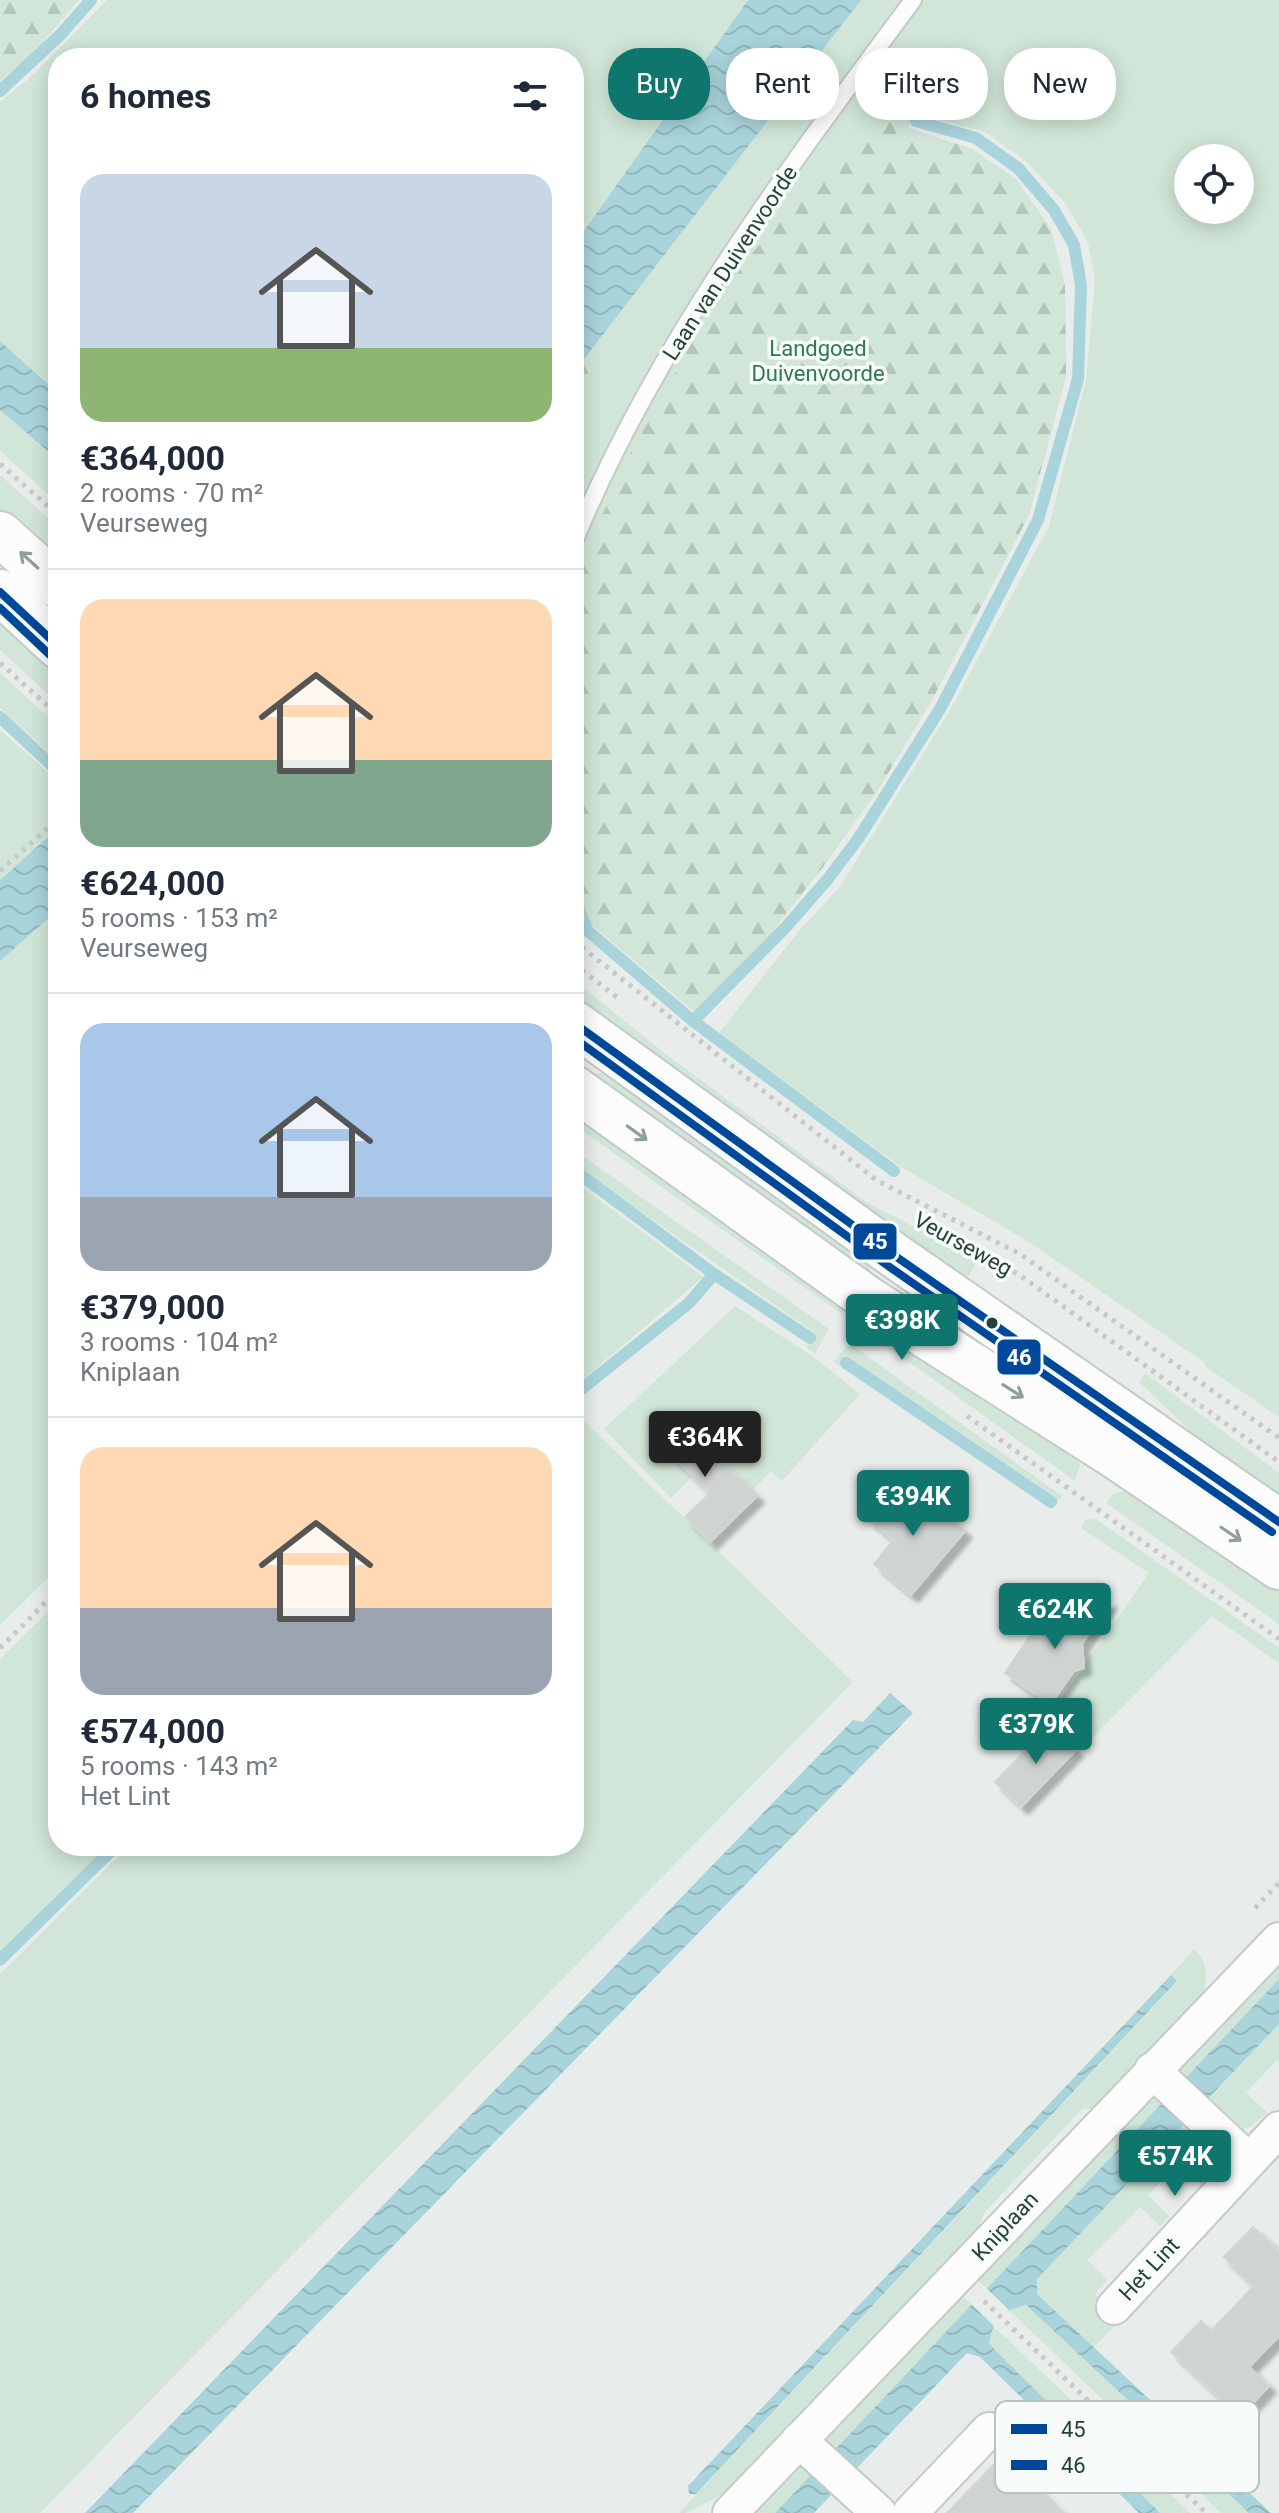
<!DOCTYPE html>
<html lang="en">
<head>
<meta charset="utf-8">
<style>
  :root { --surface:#fff; --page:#f6f6f7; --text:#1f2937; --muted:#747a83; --line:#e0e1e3; --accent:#0f766e }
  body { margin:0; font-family:Roboto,sans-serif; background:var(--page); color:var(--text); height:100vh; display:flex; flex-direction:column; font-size:30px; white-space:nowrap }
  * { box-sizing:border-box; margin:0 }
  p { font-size:26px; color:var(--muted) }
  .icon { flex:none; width:44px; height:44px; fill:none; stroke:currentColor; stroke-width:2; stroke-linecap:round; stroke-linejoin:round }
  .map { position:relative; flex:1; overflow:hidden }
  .side { position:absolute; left:48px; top:48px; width:536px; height:1808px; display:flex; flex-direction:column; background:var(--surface); border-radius:32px; box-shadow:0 4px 20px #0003 }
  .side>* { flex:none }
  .top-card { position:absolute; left:608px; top:48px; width:550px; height:72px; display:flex; gap:16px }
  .fabs { position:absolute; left:1174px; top:144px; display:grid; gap:16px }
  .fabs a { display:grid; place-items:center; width:80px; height:80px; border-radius:50%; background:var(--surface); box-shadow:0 4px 20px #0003; font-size:40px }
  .price { position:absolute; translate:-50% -68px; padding:0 18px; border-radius:8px; background:var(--accent); color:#fff; font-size:26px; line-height:52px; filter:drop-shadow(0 2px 4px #0008) }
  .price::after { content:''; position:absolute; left:50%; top:48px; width:24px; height:18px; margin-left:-12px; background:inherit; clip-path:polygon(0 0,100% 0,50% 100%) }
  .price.current { background:#222; color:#fff }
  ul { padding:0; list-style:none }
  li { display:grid; align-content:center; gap:16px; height:424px; padding:0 32px }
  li+li { border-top:2px solid var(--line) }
  li span { display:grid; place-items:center; height:248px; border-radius:24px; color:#555 }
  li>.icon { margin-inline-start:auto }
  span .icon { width:144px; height:144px; fill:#fffc; stroke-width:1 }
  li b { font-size:34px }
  h2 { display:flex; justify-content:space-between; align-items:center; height:96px; padding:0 32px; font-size:34px }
  .chip { padding:0 28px; border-radius:32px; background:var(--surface); box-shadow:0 4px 20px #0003; font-size:28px; line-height:72px }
  .chip.current { background:var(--accent); color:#fff }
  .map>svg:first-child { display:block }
</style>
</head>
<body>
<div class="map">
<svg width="1279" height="2513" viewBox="0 0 1279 2513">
  <defs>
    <pattern id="forest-firs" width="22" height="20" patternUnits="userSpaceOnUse" patternTransform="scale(2)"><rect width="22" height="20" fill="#d1e6d8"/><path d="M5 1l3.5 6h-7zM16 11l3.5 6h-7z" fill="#b3c6ba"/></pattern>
    <pattern id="water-waves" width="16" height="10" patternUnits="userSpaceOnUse" patternTransform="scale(2)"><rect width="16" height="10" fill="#a9d4db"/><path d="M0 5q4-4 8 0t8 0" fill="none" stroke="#91b7bd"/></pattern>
    <filter id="shadow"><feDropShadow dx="7" dy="7" stdDeviation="2" flood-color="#0004"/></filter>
  </defs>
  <rect width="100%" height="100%" fill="#e8edeb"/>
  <g fill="#d1e6d8" fill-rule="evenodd">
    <path d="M 107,0 L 748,0 L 574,245 L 574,58 L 58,58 L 58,393 L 0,341 L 0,102 L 35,73 Z"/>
    <path d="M 791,0 L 1279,0 L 1279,1417 L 1207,1368 L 1204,1362 L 1029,1242 L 901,1167 L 719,1033 L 798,932 L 839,888 L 949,712 L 1049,526 L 1086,380 L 1095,278 L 1088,242 L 1065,203 L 1026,161 L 985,132 L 912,113 L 908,129 L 972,149 L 1016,179 L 1051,229 L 1065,285 L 1066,377 L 1029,515 L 934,696 L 878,790 L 823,867 L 704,1020 L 574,910 L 574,278 ZM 1188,158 L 1240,158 L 1240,210 L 1188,210 Z"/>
    <path d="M 0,410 L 58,460 L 58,503 L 0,451 Z"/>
    <path d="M 0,475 L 58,527 L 58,567 L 0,514 Z"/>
    <path d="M 0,613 L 58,666 L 58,703 L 0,650 Z"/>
    <path d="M 0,673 L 58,726 L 58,761 L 0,708 Z"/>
    <path d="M 0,730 L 58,781 L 58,828 L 0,880 Z"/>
    <path d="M 58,910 L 58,1568 L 0,1625 L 0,961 Z"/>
    <path d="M 574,980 L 667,1055 L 868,1203 L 978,1260 L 967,1279 L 931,1262 L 574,1005 Z"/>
    <path d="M 605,1072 L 873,1257 L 867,1281 L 592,1075 Z"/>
    <path d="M 574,1111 L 845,1304 L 842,1314 L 574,1125 Z"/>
    <path d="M 574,1150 L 829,1329 L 815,1354 L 806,1347 L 815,1333 L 574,1165 Z"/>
    <path d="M 574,1181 L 703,1277 L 574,1387 Z"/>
    <path d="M 735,1306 L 811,1355 L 860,1394 L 782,1481 L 771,1471 L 754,1489 L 717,1454 L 756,1412 L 671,1498 L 604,1429 Z"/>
    <path d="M 879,1323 L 1076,1453 L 1080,1465 L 1075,1481 L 870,1334 Z"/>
    <path d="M 849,1343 L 1062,1496 L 1052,1509 L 1048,1507 L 1054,1498 L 848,1357 L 840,1366 L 834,1362 Z"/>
    <path d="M 1145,1373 L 1279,1473 L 1279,1493 L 1266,1492 L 1227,1466 L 1139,1382 Z"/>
    <path d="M 574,1411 L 853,1682 L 40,2513 L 0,2513 L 0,1974 L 129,1846 L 574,1846 Z"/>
    <path d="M 1125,1491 L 1142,1492 L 1279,1583 L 1279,1624 L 1106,1503 L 1113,1494 Z"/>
    <path d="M 1096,1519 L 1279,1648 L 1279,1663 L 1212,1616 L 1086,1744 L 1050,1715 L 1149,1573 L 1081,1528 L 1085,1520 Z"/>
    <path d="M 58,1602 L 58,1846 L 108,1846 L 0,1953 L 0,1659 Z"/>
    <path d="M 1194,1949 C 1208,1960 1207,1979 1204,1994 L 1098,2110 L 1083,2108 L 984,2213 L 974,2238 L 731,2490 L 686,2513 L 679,2513 L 1177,1982 L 1171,1975 Z"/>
    <path d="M 1279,1959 L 1279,1979 L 1183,2081 L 1176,2073 L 1175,2066 Z"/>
    <path d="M 1279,2024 L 1279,2062 L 1277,2060 L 1246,2093 L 1267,2112 C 1236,2144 1231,2128 1206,2102 Z"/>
    <path d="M 1148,2094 L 1156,2095 L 1163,2102 L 987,2288 L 978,2281 L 979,2273 Z"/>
    <path d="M 1185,2123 C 1199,2137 1215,2148 1214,2169 L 1200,2184 L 1178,2164 L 1148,2195 L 1169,2216 L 1160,2226 L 1140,2207 L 1087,2260 L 1107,2280 L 1095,2294 L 1122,2318 L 1094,2347 L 1037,2294 L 1037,2278 Z"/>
    <path d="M 963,2297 L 972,2305 L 833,2451 L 824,2443 L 825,2436 L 953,2301 Z"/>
    <path d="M 1026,2305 L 1249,2513 L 1221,2513 L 1008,2309 Z"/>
    <path d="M 992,2326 L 1004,2336 L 1190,2513 L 1160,2513 L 988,2344 Z"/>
    <path d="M 796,2466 L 803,2466 L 812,2474 L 775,2513 L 751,2513 Z"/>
  </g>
  <g fill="url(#forest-firs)">
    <path d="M 0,0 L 79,0 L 32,55 L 0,81 Z"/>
    <path d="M 868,114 L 972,149 L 1016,179 L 1051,229 L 1065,285 L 1066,377 L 1029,515 L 934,696 L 878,790 L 823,867 L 783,917 L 701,997 L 689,999 C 649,969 593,930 574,883 L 574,588 L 591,541 L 623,467 L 698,332 L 745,262 Z"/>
    <path d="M 609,325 L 578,397 L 574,408 L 574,372 Z"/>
  </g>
  <g fill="url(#water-waves)">
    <path d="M 748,0 L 861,0 L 574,372 L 574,245 Z"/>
    <path d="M 0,341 L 58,393 L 58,460 L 0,410 Z"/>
    <path d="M 58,828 L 58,910 L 0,961 L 0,880 Z"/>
    <path d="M 890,1693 L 913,1713 L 133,2513 L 85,2513 L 853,1720 L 863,1722 Z"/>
    <path d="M 1171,1975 L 1177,1981 L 696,2494 L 689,2494 L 688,2486 Z"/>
    <path d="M 1279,1979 L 1279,2024 L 1037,2279 L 1037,2294 L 1271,2513 L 1249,2513 L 1026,2305 C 1001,2311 993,2319 989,2344 L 1160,2513 L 1139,2513 L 980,2357 L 967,2353 L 814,2513 L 775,2513 Z"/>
  </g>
  <path fill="#e8edeb" d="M 984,2286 L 1011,2312 L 996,2328 L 969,2302 Z"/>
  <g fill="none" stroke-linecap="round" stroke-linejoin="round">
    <g stroke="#a9d4db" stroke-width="12">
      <path d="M 0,91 L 61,34 L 91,0"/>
      <path d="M 0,717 L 58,771"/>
      <path d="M 574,899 L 588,931 L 693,1021 L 894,1171"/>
      <path d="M 693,1021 L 785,928 L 827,880 L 858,839 L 940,709 L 1038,520 L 1078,379 L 1081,285 L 1074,245 L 1054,210 L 1018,168 L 976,138 L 916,121"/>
      <path d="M 574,1170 L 714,1274 L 810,1338"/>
      <path d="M 846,1363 L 1051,1502"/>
      <path d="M 574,1395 L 689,1303 L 714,1274"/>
      <path d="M 0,1960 L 116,1846"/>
    </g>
  </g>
  <g fill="#cfd4d2" stroke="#d1d6d4" stroke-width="2" filter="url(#shadow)">
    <path d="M 672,1414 L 757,1496 L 710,1542 L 685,1517 L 710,1493 L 651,1436 Z"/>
    <path d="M 900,1483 L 924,1503 L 927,1500 L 965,1531 L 911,1595 L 874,1564 L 893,1540 L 869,1520 Z"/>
    <path d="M 1110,1601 L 1082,1644 L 1084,1668 L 1074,1671 L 1050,1705 L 1005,1673 L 1037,1625 L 1045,1630 L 1062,1604 L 1070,1609 Z"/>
    <path d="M 1050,1725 L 1076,1750 L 1021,1807 L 995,1782 Z"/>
    <path d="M 1253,2227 L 1279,2251 L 1279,2336 L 1249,2367 L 1269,2386 L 1240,2417 L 1171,2352 L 1201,2321 L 1211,2331 L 1254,2286 L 1224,2257 Z"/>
    <path d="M 1003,2455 L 1063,2513 L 947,2513 Z"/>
  </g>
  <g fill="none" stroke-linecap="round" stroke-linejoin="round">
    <g stroke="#c5cac8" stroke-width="20">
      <path id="lane" d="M 574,542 C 655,345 786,171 913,0"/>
    </g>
    <g stroke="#c5cac8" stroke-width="38">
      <g id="street">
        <path d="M 1152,2070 L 1249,2161"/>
        <path d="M 1114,2307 L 1279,2129"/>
        <path d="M 799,2440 L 879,2513"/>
        <path d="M 730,2513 L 1279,1940"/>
        <path d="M 910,2513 L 989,2430"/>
      </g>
    </g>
    <g stroke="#c3cbc8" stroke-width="48">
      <g id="secondary">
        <path d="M 0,534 L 58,586"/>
        <path d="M 0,592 L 58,646"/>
        <path d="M 574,1023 L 898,1258 L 1279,1522"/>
        <path d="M 574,1088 L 868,1299 L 1115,1456 L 1279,1567"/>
      </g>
    </g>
    <g stroke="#c3ccca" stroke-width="5" stroke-dasharray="4 6" stroke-linecap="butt">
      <path d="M 0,464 L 58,515"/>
      <path d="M 0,663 L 58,715"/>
      <path d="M 0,871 L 58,819"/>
      <path d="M 574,941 L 876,1180 L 1020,1254 L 1279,1438"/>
      <path d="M 574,964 L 618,998"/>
      <path d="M 943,1233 L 1021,1276 L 1279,1462"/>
      <path d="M 967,1416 L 1279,1639"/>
      <path d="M 0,1648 L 58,1590"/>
      <path d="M 1255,1908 L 1279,1883"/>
      <path d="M 984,2301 L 1206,2513"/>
    </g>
    <use href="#lane" stroke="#fcfcfc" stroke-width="16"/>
    <use href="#street" stroke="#fcfcfc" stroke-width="34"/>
    <use href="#secondary" stroke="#fcfcfc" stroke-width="44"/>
    <g stroke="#f7fbf9" stroke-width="14">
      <g id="bus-1">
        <path d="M 0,592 L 58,646"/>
        <path d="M 574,1023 L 898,1258 L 1279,1522"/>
      </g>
    </g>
    <g stroke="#f7fbf9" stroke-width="14">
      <g id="bus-2">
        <path d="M 0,608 L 50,655"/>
        <path d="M 574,1038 L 891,1268 L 1272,1532"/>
      </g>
    </g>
    <use href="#bus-1" stroke="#004899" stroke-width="8"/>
    <use href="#bus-2" stroke="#004899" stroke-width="8"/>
  </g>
  <defs><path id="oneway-shaft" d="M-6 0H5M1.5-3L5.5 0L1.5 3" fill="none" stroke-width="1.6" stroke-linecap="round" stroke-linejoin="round" transform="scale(2)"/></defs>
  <g stroke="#909f9b">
    <use href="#oneway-shaft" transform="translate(29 560) rotate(-138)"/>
    <use href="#oneway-shaft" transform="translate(637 1133) rotate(36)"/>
    <use href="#oneway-shaft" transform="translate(1013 1391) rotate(32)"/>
    <use href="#oneway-shaft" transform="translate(1231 1534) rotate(34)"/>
  </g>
  <circle fill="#24423a" stroke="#f7fbf9" stroke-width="3" cx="992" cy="1323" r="7"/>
  <g text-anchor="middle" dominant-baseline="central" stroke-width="7" stroke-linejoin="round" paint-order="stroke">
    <g font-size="22" fill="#24423a" stroke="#f7fbf9">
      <text transform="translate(730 263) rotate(-57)">Laan van Duivenvoorde</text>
      <text transform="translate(963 1244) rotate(29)">Veurseweg</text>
      <text transform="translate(1005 2226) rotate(-47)">Kniplaan</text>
      <text transform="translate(1149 2269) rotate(-47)">Het Lint</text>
    </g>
    <g font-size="22" fill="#2d7a4b" stroke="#f7fbf9">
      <text x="818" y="348">Landgoed<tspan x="818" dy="25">Duivenvoorde</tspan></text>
    </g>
  </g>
  <rect x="995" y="2401" width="264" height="92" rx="12" fill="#f7fbf9" stroke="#b8c4c0" stroke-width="2"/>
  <rect x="1011" y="2424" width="36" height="10" fill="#004899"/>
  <rect x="1011" y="2460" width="36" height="10" fill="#004899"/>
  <g font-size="22" fill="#24423a">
    <text x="1061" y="2437">45</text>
    <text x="1061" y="2473">46</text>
  </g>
  <g stroke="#f7fbf9" stroke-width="3">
    <rect x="852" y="1222" width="46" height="39" rx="8" fill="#004899"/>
    <rect x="996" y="1338" width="46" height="38" rx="8" fill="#004899"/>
  </g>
  <g font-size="22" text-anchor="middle" font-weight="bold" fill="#fff">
    <text x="875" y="1249">45</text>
    <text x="1019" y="1365">46</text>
  </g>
</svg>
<div class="fabs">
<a><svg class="icon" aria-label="locate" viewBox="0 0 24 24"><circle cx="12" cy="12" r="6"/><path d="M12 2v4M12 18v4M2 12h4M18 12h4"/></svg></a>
</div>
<b class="price" style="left:902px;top:1362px">€398K</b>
<b class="price current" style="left:705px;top:1479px">€364K</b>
<b class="price" style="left:913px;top:1538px">€394K</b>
<b class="price" style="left:1055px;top:1651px">€624K</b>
<b class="price" style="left:1036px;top:1766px">€379K</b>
<b class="price" style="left:1175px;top:2198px">€574K</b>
<div class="top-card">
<a class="chip current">Buy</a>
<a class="chip">Rent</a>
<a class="chip">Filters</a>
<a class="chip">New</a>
</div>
<section class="side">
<h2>6 homes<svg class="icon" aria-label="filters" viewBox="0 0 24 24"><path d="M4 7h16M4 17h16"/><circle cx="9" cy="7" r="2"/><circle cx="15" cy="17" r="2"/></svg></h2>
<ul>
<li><span style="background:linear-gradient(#c9d6e8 70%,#8fb573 0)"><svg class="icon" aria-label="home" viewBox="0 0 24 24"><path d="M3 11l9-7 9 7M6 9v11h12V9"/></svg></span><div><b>€364,000</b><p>2 rooms · 70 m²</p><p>Veurseweg</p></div></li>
<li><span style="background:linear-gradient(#ffd9b3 65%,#7fa58c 0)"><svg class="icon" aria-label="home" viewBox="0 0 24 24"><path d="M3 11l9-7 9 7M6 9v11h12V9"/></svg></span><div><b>€624,000</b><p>5 rooms · 153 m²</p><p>Veurseweg</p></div></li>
<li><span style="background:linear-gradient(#a9c7e8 70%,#9aa5b1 0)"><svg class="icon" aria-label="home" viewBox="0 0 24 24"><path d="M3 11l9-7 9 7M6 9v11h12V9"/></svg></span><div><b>€379,000</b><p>3 rooms · 104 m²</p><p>Kniplaan</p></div></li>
<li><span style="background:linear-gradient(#ffd9b3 65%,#9aa5b1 0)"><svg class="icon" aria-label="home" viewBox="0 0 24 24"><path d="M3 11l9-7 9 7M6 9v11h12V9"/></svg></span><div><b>€574,000</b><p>5 rooms · 143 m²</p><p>Het Lint</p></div></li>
</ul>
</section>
</div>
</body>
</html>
